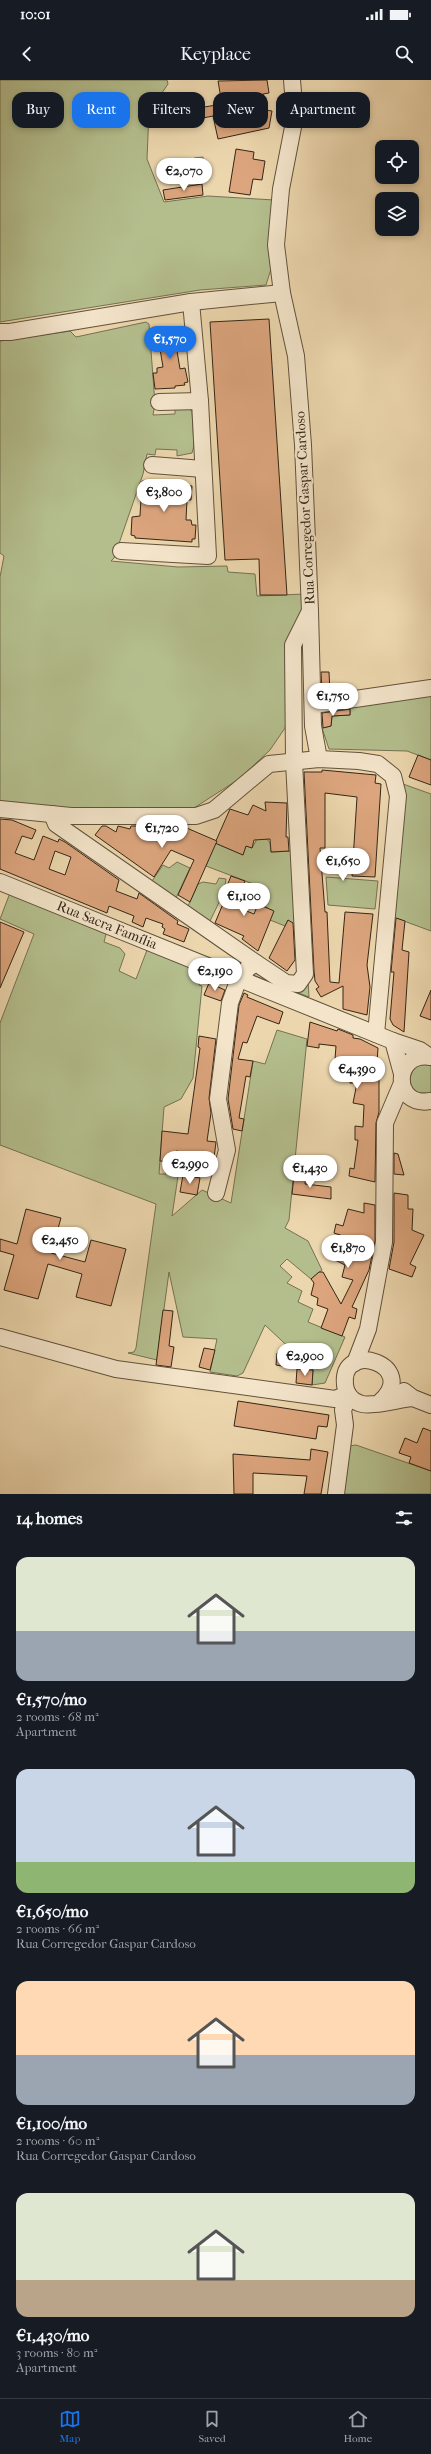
<!DOCTYPE html>
<html lang="en">
<head>
<meta charset="utf-8">
<style>
  :root { --surface:#171b24; --page:#242831; --text:#f1f3f6; --muted:#9ea1a6; --line:#363941; --accent:#1a73e8 }
  body { margin:0; font-family:"IM FELL French Canon",serif; background:var(--page); color:var(--text); height:100vh; display:flex; flex-direction:column; font-size:15px; white-space:nowrap }
  * { box-sizing:border-box; margin:0 }
  p { font-size:13px; color:var(--muted) }
  .icon { flex:none; width:22px; height:22px; fill:none; stroke:currentColor; stroke-width:2; stroke-linecap:round; stroke-linejoin:round }
  .map { position:relative; height:1414px; overflow:hidden }
  .side { display:flex; flex-direction:column; background:var(--surface); flex:1 }
  .side>* { flex:none }
  .banner { position:absolute; left:12px; top:12px; width:407px; height:36px; display:flex; gap:8px }
  .buttons { position:absolute; left:375px; top:60px; display:grid; gap:8px }
  .buttons a { display:grid; place-items:center; width:44px; height:44px; border-radius:8px; background:var(--surface); box-shadow:0 2px 6px #0003; font-size:20px }
  .price { position:absolute; translate:-50% -34px; padding:0 9px; border-radius:14px; background:#fff; color:#222; font-size:13px; line-height:26px; filter:drop-shadow(0 1px 2px #0008) }
  .price::after { content:''; position:absolute; left:50%; top:24px; width:12px; height:9px; margin-left:-6px; background:inherit; clip-path:polygon(0 0,100% 0,50% 100%) }
  .price.current { background:var(--accent); color:#fff }
  ul { padding:0; list-style:none }
  li { display:grid; align-content:center; gap:8px; height:212px; padding:0 16px }
  li span { display:grid; place-items:center; height:124px; border-radius:12px; color:#555 }
  li>.icon { margin-inline-start:auto }
  span .icon { width:72px; height:72px; fill:#fffc; stroke-width:1 }
  li b { font-size:17px }
  h2 { display:flex; justify-content:space-between; align-items:center; height:48px; padding:0 16px; font-size:17px }
  .pill { padding:0 14px; border-radius:12px; background:var(--surface); box-shadow:0 2px 6px #0003; font-size:14px; line-height:36px }
  .pill.current { background:var(--accent); color:#fff }
  .status { display:flex; justify-content:space-between; align-items:center; height:28px; padding:0 20px; background:var(--surface); direction:ltr }
  .status svg { height:11px; fill:currentColor }
  header { display:flex; justify-content:space-between; align-items:center; height:52px; padding:0 16px; background:var(--surface); font-size:18px; font-weight:600 }
  .menu { display:flex; justify-content:space-around; align-items:center; height:56px; border-top:1px solid var(--line); background:var(--surface); font-size:11px; color:var(--muted) }
  .menu a { display:grid; justify-items:center; gap:2px }
  .menu .current { color:var(--accent) }
  .map>svg:first-child { display:block }
</style>
</head>
<body>
<div class="status"><b>10:01</b><svg viewBox="0 0 49 12"><path d="M0 12V9h3v3zM5 12V6h3v6zM10 12V3h3v9zM15 12V0h3v12zM26 1h20v11H26zM47 4h2v5h-2z"/></svg></div>
<header><svg class="icon" aria-label="back" viewBox="0 0 24 24"><path d="M15 5l-7 7 7 7"/></svg>Keyplace<svg class="icon" aria-label="search" viewBox="0 0 24 24"><circle cx="10" cy="10" r="6"/><path d="M15 15l6 6"/></svg></header>
<div class="map">
<svg width="431" height="1414" viewBox="0 0 431 1414">
  <rect width="100%" height="100%" fill="#ecd6ad"/>
  <filter id="stains"><feTurbulence type="fractalNoise" baseFrequency=".005" numOctaves="4"/><feColorMatrix values="0 0 0 0 .2 0 0 0 0 .09 0 0 0 0 .02 0 0 0 .5 -.17"/></filter>
  <radialGradient id="worn" r=".72"><stop offset=".6" stop-color="#630" stop-opacity="0"/><stop offset="1" stop-color="#630" stop-opacity=".3"/></radialGradient>
  <g fill="#b4be8d" stroke="#747252">
    <path d="M 0,0 L 167,0 L 168,4 L 149,32 L 147,79 L 164,122 L 208,116 L 274,120 L 269,167 L 271,189 L 266,205 L 200,210 L 0,242 Z"/>
    <path d="M 146,242 L 149,244 L 155,324 L 153,335 L 175,334 L 175,329 L 187,328 L 192,331 L 194,366 L 192,373 L 177,376 L 177,370 L 156,369 L 155,375 L 147,374 L 143,394 L 114,478 L 111,481 L 178,487 L 227,486 L 228,492 L 255,494 L 257,516 L 305,514 L 285,648 L 270,670 L 239,699 L 194,728 L 102,730 L 0,724 L 0,497 L 4,476 L 0,473 L 0,261 L 70,251 L 76,257 Z"/>
    <path d="M 431,613 L 431,680 L 407,671 L 329,669 L 322,648 L 331,646 L 332,636 L 350,635 L 350,624 Z"/>
    <path d="M 403,704 L 431,714 L 431,851 L 393,837 Z"/>
    <path d="M 257,759 L 267,759 L 270,763 L 271,772 L 293,771 L 298,853 L 295,855 L 295,849 L 288,840 L 285,846 L 270,840 L 269,829 L 257,822 L 257,816 L 254,814 L 256,805 L 206,786 L 215,763 L 243,775 L 246,766 L 252,768 Z"/>
    <path d="M 177,782 L 190,788 L 176,818 L 152,801 L 163,785 L 169,788 Z"/>
    <path d="M 326,797 L 378,801 L 375,829 L 328,825 Z"/>
    <path d="M 219,798 L 226,799 L 224,812 L 210,841 L 188,826 L 198,804 L 203,802 L 216,804 Z"/>
    <path d="M 10,813 L 106,854 L 104,862 L 120,868 L 125,874 L 119,891 L 136,899 L 147,870 L 200,892 L 199,905 L 202,906 L 193,998 L 181,1019 L 164,1027 L 159,1094 L 166,1094 L 168,1082 L 180,1083 L 172,1136 L 202,1110 L 231,1123 L 253,981 L 265,984 L 277,950 L 307,959 L 289,1140 L 285,1148 L 308,1161 L 322,1190 L 311,1199 L 287,1179 L 280,1186 L 292,1197 L 287,1203 L 302,1211 L 298,1222 L 313,1229 L 308,1242 L 345,1257 L 325,1303 L 312,1305 L 313,1290 L 265,1245 L 243,1293 L 237,1296 L 210,1292 L 217,1259 L 183,1257 L 169,1192 L 157,1280 L 128,1273 L 134,1272 L 136,1268 L 156,1124 L 0,1065 L 0,943 L 34,854 L 0,839 Z"/>
    <path d="M 252,889 L 308,899 L 309,917 L 252,895 Z"/>
    <path d="M 419,983 L 431,984 L 431,1013 L 419,1013 C 405,1005 409,993 419,983 Z"/>
    <path d="M 356,1365 L 431,1391 L 431,1414 L 343,1414 L 349,1366 Z"/>
  </g>
  <path fill="#9cb7b4" stroke="#727d75" d="M 203,77 L 205,93 L 203,94 L 203,98 L 200,98 L 199,94 L 196,94 L 194,78 Z"/>
  <g fill="#dca57d" stroke="#342616" fill-rule="evenodd">
    <path d="M 267,0 L 269,13 L 263,14 L 265,30 L 272,31 L 269,48 L 218,59 L 213,36 L 188,41 L 187,30 L 222,24 L 218,1 Z"/>
    <path d="M 236,69 L 254,72 L 253,79 L 265,81 L 262,100 L 253,99 L 250,115 L 229,112 Z"/>
    <path d="M 202,104 L 203,115 L 165,120 L 163,110 Z"/>
    <path d="M 269,239 L 287,515 L 260,515 L 259,479 L 225,480 L 210,242 Z"/>
    <path d="M 183,250 L 186,269 L 177,271 L 180,289 L 185,288 L 188,302 L 184,303 L 185,305 L 175,306 L 175,308 L 155,309 L 153,293 L 157,293 L 157,288 L 163,287 L 160,269 L 154,269 L 152,254 Z"/>
    <path d="M 142,401 L 192,406 L 191,420 L 187,420 L 186,440 L 191,440 L 192,445 L 196,445 L 195,459 L 192,459 L 192,462 L 135,458 L 135,456 L 131,455 L 132,437 L 140,436 Z"/>
    <path d="M 321,592 L 329,592 L 330,613 L 322,614 Z"/>
    <path d="M 350,629 L 350,635 L 332,636 L 331,646 L 323,648 L 322,633 Z"/>
    <path d="M 418,675 L 431,680 L 431,705 L 409,697 Z"/>
    <path d="M 322,690 L 376,695 L 375,703 L 381,704 L 375,797 L 352,796 L 357,717 L 325,713 L 325,768 L 320,768 L 325,832 L 327,832 L 330,902 L 339,903 L 345,832 L 373,834 L 367,885 L 370,907 L 367,935 L 343,929 L 343,906 L 321,917 L 316,909 L 319,907 L 315,901 L 314,891 L 304,692 L 322,692 Z"/>
    <path d="M 265,722 L 287,723 L 286,757 L 288,757 L 289,771 L 271,772 L 270,759 L 254,760 L 252,768 L 246,766 L 243,775 L 215,763 L 230,729 L 248,735 L 253,725 L 266,731 Z"/>
    <path d="M 0,739 L 12,740 L 36,750 L 32,759 L 22,756 L 15,773 L 34,780 L 43,756 L 58,762 L 59,759 L 65,762 L 119,800 L 116,811 L 137,819 L 139,813 L 178,841 L 177,844 L 189,849 L 184,862 L 163,854 L 165,849 L 162,847 L 163,844 L 146,838 L 143,847 L 132,842 L 134,836 L 109,826 L 107,833 L 0,789 ZM 55,771 L 71,777 L 65,795 L 49,789 Z"/>
    <path d="M 102,746 L 106,746 L 116,752 L 118,746 L 130,749 L 131,746 L 182,746 L 217,761 L 190,822 L 178,815 L 194,780 L 171,770 L 154,797 L 95,755 Z"/>
    <path d="M 231,796 L 245,801 L 234,826 L 254,834 L 258,824 L 274,831 L 258,871 L 242,859 L 244,856 L 215,843 L 230,807 L 227,806 Z"/>
    <path d="M 396,838 L 405,841 L 402,870 L 409,872 L 404,952 L 393,945 L 390,939 L 394,892 L 391,892 Z"/>
    <path d="M 288,840 L 293,843 L 295,880 L 287,891 L 269,878 Z"/>
    <path d="M 0,842 L 24,852 L 0,908 Z"/>
    <path d="M 209,903 L 225,910 L 221,921 L 204,915 Z"/>
    <path d="M 431,910 L 431,940 L 420,936 Z"/>
    <path d="M 244,913 L 248,915 L 247,917 L 283,932 L 279,944 L 257,936 L 247,963 L 243,962 L 238,979 L 253,981 L 250,997 L 246,996 L 239,1038 L 244,1039 L 242,1051 L 233,1049 L 228,1019 L 239,925 Z"/>
    <path d="M 310,942 L 337,951 L 338,949 L 353,955 L 353,958 L 360,959 L 378,968 L 376,998 L 379,999 L 379,1032 L 376,1043 L 375,1102 L 349,1096 L 350,1088 L 354,1089 L 358,1060 L 355,1060 L 355,1046 L 363,1047 L 364,1025 L 353,1023 L 357,1003 L 350,1003 L 352,980 L 335,979 L 336,966 L 319,964 L 319,968 L 307,966 Z"/>
    <path d="M 199,956 L 216,959 L 209,1018 L 211,1033 L 207,1061 L 216,1062 L 214,1078 L 176,1071 L 174,1082 L 160,1081 L 162,1051 L 188,1054 L 200,968 L 198,967 Z"/>
    <path d="M 394,1073 L 398,1074 L 404,1095 L 394,1094 Z"/>
    <path d="M 183,1095 L 200,1098 L 197,1115 L 180,1112 Z"/>
    <path d="M 294,1096 L 306,1097 L 305,1104 L 331,1107 L 331,1119 L 292,1114 Z"/>
    <path d="M 394,1113 L 408,1115 L 408,1129 L 413,1129 L 412,1150 L 424,1155 L 410,1184 L 416,1187 L 412,1197 L 389,1189 L 394,1162 Z"/>
    <path d="M 364,1123 L 375,1125 L 375,1161 L 369,1190 L 352,1227 L 357,1229 L 355,1239 L 349,1237 L 342,1256 L 321,1248 L 328,1229 L 317,1225 L 318,1218 L 311,1215 L 314,1203 L 311,1199 L 319,1192 L 323,1192 L 341,1224 L 353,1200 L 342,1197 L 345,1185 L 335,1180 L 337,1172 L 346,1174 L 352,1159 L 334,1153 L 336,1144 L 343,1146 L 348,1129 L 364,1133 Z"/>
    <path d="M 26,1129 L 61,1138 L 51,1173 L 85,1182 L 91,1160 L 126,1169 L 111,1226 L 76,1217 L 82,1194 L 48,1184 L 38,1219 L 4,1210 L 14,1175 L 0,1171 L 0,1159 L 17,1164 Z"/>
    <path d="M 163,1230 L 173,1231 L 169,1266 L 174,1267 L 171,1287 L 156,1285 Z"/>
    <path d="M 287,1267 L 300,1277 L 299,1289 L 276,1285 L 277,1273 L 286,1274 Z"/>
    <path d="M 204,1268 L 215,1270 L 210,1290 L 199,1287 Z"/>
    <path d="M 297,1289 L 313,1290 L 312,1305 L 296,1303 Z"/>
    <path d="M 238,1321 L 329,1335 L 327,1347 L 318,1346 L 316,1359 L 234,1346 Z"/>
    <path d="M 423,1348 L 431,1351 L 431,1391 L 409,1383 L 411,1377 L 399,1373 L 405,1358 L 417,1363 Z"/>
    <path d="M 311,1369 L 328,1372 L 321,1414 L 304,1414 L 307,1396 L 253,1393 L 253,1414 L 234,1414 L 233,1374 L 310,1380 Z"/>
  </g>
  <g fill="none" stroke-linecap="round" stroke-linejoin="round">
    <g stroke="#62523c" stroke-width="18">
      <g id="minor">
        <path d="M 0,252 L 10,252 L 191,222 L 282,213"/>
        <path d="M 159,322 L 200,321"/>
        <path d="M 152,385 L 203,389"/>
        <path d="M 121,471 L 208,476 L 200,321 L 191,222"/>
        <path d="M 310,531 L 313,646 L 319,679"/>
        <path d="M 314,625 L 431,608"/>
        <path d="M 0,729 L 71,736 L 196,736 L 214,730 L 269,684 L 319,679 L 359,681 L 378,684 L 393,696 L 398,716 L 376,954"/>
        <path d="M 52,734 L 56,744 L 256,883"/>
        <path d="M 0,802 L 393,961 L 420,970 L 430,977"/>
        <path d="M 242,899 L 247,889 L 256,883 L 286,903 L 298,904 L 305,894 L 294,682 L 293,565 L 310,531 L 303,365 L 296,276 L 282,213 L 276,165 L 281,109 L 295,37 L 292,0"/>
        <path d="M 393,961 L 402,994"/>
        <path d="M 431,977 C 393,970 391,1028 431,1021"/>
        <path d="M 216,1113 L 227,1070 L 218,1019 L 230,923 L 239,898"/>
        <path d="M 0,1257 L 116,1289 L 335,1319 L 348,1314"/>
        <path d="M 355,1283 L 368,1249 L 384,1162 L 385,1043 L 402,1003"/>
        <path d="M 404,1311 L 413,1318 L 431,1325"/>
        <path d="M 380,1322 C 421,1286 340,1258 345,1305 C 346,1313 351,1320 359,1323 C 369,1328 399,1319 413,1318"/>
        <path d="M 336,1414 L 345,1345 L 343,1330 L 349,1316"/>
      </g>
    </g>
    <use href="#minor" stroke="#f3e4ca" stroke-width="16"/>
  </g>
  <g text-anchor="middle" dominant-baseline="central" stroke-width="4" stroke-linejoin="round" paint-order="stroke">
    <g font-size="14" fill="#342616" stroke="#f3e4ca">
      <text transform="translate(305 428) rotate(-93)">Rua Corregedor Gaspar Cardoso</text>
      <text transform="translate(107 845) rotate(22)">Rua Sacra Família</text>
    </g>
  </g>
  <rect width="100%" height="100%" filter="url(#stains)"/>
  <rect width="100%" height="100%" fill="url(#worn)"/>
</svg>
<div class="buttons">
<a><svg class="icon" aria-label="locate" viewBox="0 0 24 24"><circle cx="12" cy="12" r="6"/><path d="M12 2v4M12 18v4M2 12h4M18 12h4"/></svg></a>
<a><svg class="icon" aria-label="layers" viewBox="0 0 24 24"><path d="M12 4l9 5-9 5-9-5zM3 14l9 5 9-5"/></svg></a>
</div>
<b class="price" style="left:184px;top:112px">€2,070</b>
<b class="price current" style="left:170px;top:280px">€1,570</b>
<b class="price" style="left:164px;top:433px">€3,800</b>
<b class="price" style="left:333px;top:637px">€1,750</b>
<b class="price" style="left:162px;top:769px">€1,720</b>
<b class="price" style="left:343px;top:802px">€1,650</b>
<b class="price" style="left:244px;top:837px">€1,100</b>
<b class="price" style="left:215px;top:912px">€2,190</b>
<b class="price" style="left:357px;top:1010px">€4,390</b>
<b class="price" style="left:190px;top:1105px">€2,990</b>
<b class="price" style="left:310px;top:1109px">€1,430</b>
<b class="price" style="left:60px;top:1181px">€2,450</b>
<b class="price" style="left:348px;top:1189px">€1,870</b>
<b class="price" style="left:305px;top:1297px">€2,900</b>
<div class="banner">
<a class="pill">Buy</a>
<a class="pill current">Rent</a>
<a class="pill">Filters</a>
<a class="pill">New</a>
<a class="pill">Apartment</a>
</div>
</div>
<section class="side">
<h2>14 homes<svg class="icon" aria-label="filters" viewBox="0 0 24 24"><path d="M4 7h16M4 17h16"/><circle cx="9" cy="7" r="2"/><circle cx="15" cy="17" r="2"/></svg></h2>
<ul>
<li><span style="background:linear-gradient(#dfe7d0 60%,#9aa5b1 0)"><svg class="icon" aria-label="home" viewBox="0 0 24 24"><path d="M3 11l9-7 9 7M6 9v11h12V9"/></svg></span><div><b>€1,570/mo</b><p>2 rooms · 68 m²</p><p>Apartment</p></div></li>
<li><span style="background:linear-gradient(#c9d6e8 75%,#8fb573 0)"><svg class="icon" aria-label="home" viewBox="0 0 24 24"><path d="M3 11l9-7 9 7M6 9v11h12V9"/></svg></span><div><b>€1,650/mo</b><p>2 rooms · 66 m²</p><p>Rua Corregedor Gaspar Cardoso</p></div></li>
<li><span style="background:linear-gradient(#ffd9b3 60%,#9aa5b1 0)"><svg class="icon" aria-label="home" viewBox="0 0 24 24"><path d="M3 11l9-7 9 7M6 9v11h12V9"/></svg></span><div><b>€1,100/mo</b><p>2 rooms · 60 m²</p><p>Rua Corregedor Gaspar Cardoso</p></div></li>
<li><span style="background:linear-gradient(#dfe7d0 70%,#b9a48a 0)"><svg class="icon" aria-label="home" viewBox="0 0 24 24"><path d="M3 11l9-7 9 7M6 9v11h12V9"/></svg></span><div><b>€1,430/mo</b><p>3 rooms · 80 m²</p><p>Apartment</p></div></li>
</ul>
</section>
<nav class="menu">
<a class="current"><svg class="icon" aria-label="map" viewBox="0 0 24 24"><path d="M3 6l6-2 6 2 6-2v14l-6 2-6-2-6 2zM9 4v14M15 6v14"/></svg>Map</a>
<a><svg class="icon" aria-label="saved" viewBox="0 0 24 24"><path d="M7 4h10v16l-5-4-5 4z"/></svg>Saved</a>
<a><svg class="icon" aria-label="home" viewBox="0 0 24 24"><path d="M3 11l9-7 9 7M6 9v11h12V9"/></svg>Home</a>
</nav>
</body>
</html>
